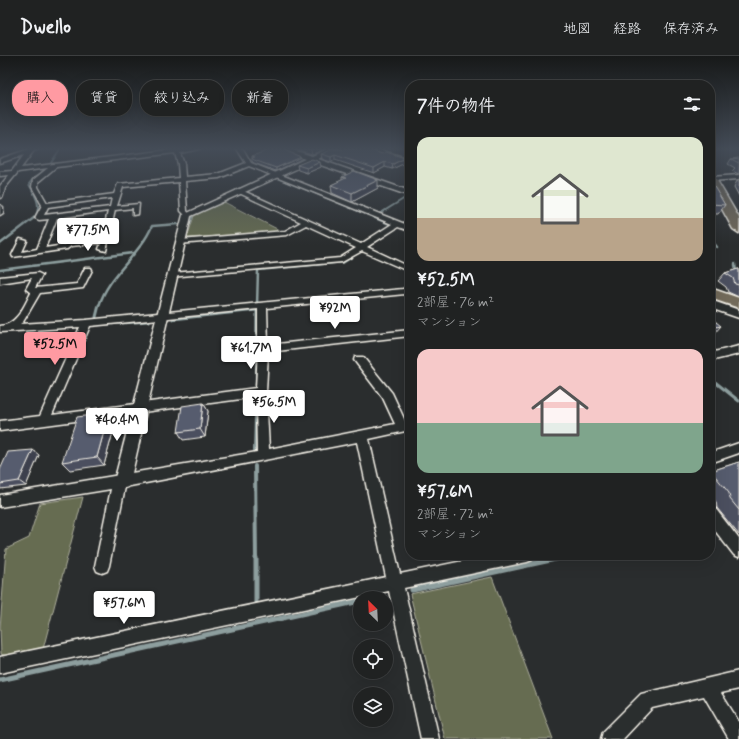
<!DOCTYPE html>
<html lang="ja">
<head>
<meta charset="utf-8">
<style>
  :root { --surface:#202222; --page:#282a2a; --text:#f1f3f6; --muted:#a2a4a5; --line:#3d3f40; --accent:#ff9aa2 }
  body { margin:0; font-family:Mynerve,"Klee One",sans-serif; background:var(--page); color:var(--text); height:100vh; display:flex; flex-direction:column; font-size:15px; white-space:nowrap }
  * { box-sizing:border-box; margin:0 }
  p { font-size:13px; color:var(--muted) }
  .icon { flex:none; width:22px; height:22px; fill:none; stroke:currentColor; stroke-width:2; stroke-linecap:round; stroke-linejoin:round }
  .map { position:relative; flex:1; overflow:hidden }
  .panel { position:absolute; left:405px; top:24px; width:310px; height:480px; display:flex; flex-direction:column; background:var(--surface); border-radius:16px; box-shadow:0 4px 16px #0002,0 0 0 1px var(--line) }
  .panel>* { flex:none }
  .top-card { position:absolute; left:12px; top:24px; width:333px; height:36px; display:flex; gap:8px }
  .needle { width:26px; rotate:336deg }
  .tools { position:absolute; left:353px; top:535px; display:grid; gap:8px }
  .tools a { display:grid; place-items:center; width:40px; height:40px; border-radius:50%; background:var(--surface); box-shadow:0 4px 16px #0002,0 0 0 1px var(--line); font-size:20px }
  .price { position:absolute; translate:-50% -34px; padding:0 9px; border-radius:4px; background:#fff; color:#222; font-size:13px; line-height:26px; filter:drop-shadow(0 1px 2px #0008) }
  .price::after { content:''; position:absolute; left:50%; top:24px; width:12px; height:9px; margin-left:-6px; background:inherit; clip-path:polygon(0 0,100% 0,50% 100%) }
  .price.on { background:var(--accent); color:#111 }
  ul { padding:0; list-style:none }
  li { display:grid; align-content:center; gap:8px; height:212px; padding:0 12px }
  li span { display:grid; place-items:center; height:124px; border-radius:12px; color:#555 }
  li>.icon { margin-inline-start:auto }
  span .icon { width:72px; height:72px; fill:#fffc; stroke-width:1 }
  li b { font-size:17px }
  h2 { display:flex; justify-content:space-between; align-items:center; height:48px; padding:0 12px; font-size:17px }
  .pill { padding:0 14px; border-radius:16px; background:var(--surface); box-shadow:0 4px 16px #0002,0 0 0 1px var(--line); font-size:14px; line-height:36px }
  .pill.on { background:var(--accent); color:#111 }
  header { display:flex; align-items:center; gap:24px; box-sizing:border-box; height:56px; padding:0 20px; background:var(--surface); border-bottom:1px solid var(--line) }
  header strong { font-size:19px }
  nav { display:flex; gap:22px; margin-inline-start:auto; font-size:14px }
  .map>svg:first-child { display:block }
</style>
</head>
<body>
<header>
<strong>Dwello</strong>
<nav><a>地図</a><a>経路</a><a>保存済み</a></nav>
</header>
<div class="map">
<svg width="739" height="683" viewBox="0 0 739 683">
  <rect width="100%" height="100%" fill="#2a2d2e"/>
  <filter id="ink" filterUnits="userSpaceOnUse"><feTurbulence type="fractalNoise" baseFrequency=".025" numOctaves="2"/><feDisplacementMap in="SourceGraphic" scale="8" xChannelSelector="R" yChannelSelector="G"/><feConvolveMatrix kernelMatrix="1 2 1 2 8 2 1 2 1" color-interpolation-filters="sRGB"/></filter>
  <g filter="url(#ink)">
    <g fill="#666c51" stroke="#adae9c">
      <path d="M 224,146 L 283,176 L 187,182 L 194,160 Z"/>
      <path d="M 83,441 L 43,593 L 7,600 L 1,598 L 0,572 L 6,493 L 29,482 L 40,447 Z"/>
      <path d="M 492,521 L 553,683 L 445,683 L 410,538 Z"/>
    </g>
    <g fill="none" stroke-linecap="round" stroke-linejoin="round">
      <g stroke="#8d9e9e" stroke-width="2">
        <path d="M 190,94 L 201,93"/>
        <path d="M 29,97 L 43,93"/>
        <path d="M 52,112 L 121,103"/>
        <path d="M 277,122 L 376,162"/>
        <path d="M 376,160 L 405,142"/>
        <path d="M 34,162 C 43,150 35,140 29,128 L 34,122 L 47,113 L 60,93"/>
        <path d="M 192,162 L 193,159 L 302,110"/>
      </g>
      <g stroke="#8d9e9e" stroke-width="2.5">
        <path d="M 373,161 L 390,168"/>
        <path d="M 190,167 L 192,161"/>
        <path d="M 710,183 L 717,191"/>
        <path d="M 0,188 L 35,161"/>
        <path d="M 735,208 L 736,217 L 739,220"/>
        <path d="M 0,214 L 133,197"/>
        <path d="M 99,250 C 108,219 140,199 152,170 L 178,168"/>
        <path d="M 257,250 L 258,214 L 344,206 L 388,177"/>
      </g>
      <g stroke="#8d9e9e" stroke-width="3">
        <path d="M 96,261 L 99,249"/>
        <path d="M 173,263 L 257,254"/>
        <path d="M 94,269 L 149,265"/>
        <path d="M 710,322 L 739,345"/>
        <path d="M 256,361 L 257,249"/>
      </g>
      <g stroke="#8d9e9e" stroke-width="4">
        <path d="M 255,394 L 256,360"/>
        <path d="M 255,410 L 256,503"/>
        <path d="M 710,467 L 712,470 L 710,470"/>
        <path d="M 555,503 L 574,499"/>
      </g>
      <g stroke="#8d9e9e" stroke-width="5">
        <path d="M 256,502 L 256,553"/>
        <path d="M 412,534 L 560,502"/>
        <path d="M 374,542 L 383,540"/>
        <path d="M 0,624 L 360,545"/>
      </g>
      <g stroke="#f4f1e8" stroke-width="3">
        <g id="minor">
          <path d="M 29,93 L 35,93 L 21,112 L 177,93 L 199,93 L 180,97 L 184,108 L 185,121 L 218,118 L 246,107 L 237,93 L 243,93 L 251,107 L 410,170 L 410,175 L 398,171 L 367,191 L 410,211 L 410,216 L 362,195 L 342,206 L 170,221 L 170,217 L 173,217 L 340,202 L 356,192 L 306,169 L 287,179 L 178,188 L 177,186 L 181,184 L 285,175 L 301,166 L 237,136 L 236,135 L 239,133 L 361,188 L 392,168 L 249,110 L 219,122 L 185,125 L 187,155 L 190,159 L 187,161 L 181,155 L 179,126 L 123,131 L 117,150 L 139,148 L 138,158 L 133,159 L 133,152 L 115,154 L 106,195 L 99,193 L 101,187 L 71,190 L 67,193 L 13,201 L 12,199 L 20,183 L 27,185 L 22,196 L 37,193 L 49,163 L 39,164 L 35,162 L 42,149 L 32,131 L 33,124 L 48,112 L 18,116 L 5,132 L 3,140 L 0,142 L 0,130 L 9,119 L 0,120 L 0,116 L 12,115 L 24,99 L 0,107 L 0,103 ZM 175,97 L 178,108 L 179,122 L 118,128 L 114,138 L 47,147 L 38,131 L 38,126 L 56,111 ZM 112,142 L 110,151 L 44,159 L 48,151 ZM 108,155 L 102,182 L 73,185 L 75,178 L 71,176 L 67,178 L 64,189 L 45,192 L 57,162 Z"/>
          <path d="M 369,93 L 377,93 L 410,103 L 410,107 Z"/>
          <path d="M 739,119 L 739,123 L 710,125 L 711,121 Z"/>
          <path d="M 0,149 L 3,151 L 3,157 L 0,159 Z"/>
          <path d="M 85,212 L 91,212 L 92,214 L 83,232 L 40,237 L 23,266 L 20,268 L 86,264 L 403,233 L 410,229 L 410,236 L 405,238 L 267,252 L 268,289 L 410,274 L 410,280 L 268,296 L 266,336 L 269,393 L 395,368 L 383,342 L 354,304 L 355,301 L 363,301 L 392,337 L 405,365 L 410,364 L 410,374 L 369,383 L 400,518 L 492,499 L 534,499 L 532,504 L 527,506 L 404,532 L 439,683 L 421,683 L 389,535 L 0,617 L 0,601 L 386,521 L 357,386 L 125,431 L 109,510 L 107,515 L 102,517 L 97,515 L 95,510 L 111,433 L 0,451 L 0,439 L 257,396 L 256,341 L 0,375 L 0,365 L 40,360 L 80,271 L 0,276 L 0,270 C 17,269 24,250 31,237 L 26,233 L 32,222 L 0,227 L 0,221 L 38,217 L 42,219 L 35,232 L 77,228 ZM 258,253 L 258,293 L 256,332 L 52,359 L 90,270 Z"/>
          <path d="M 739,290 L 739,298 L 710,305 L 710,297 Z"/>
          <path d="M 739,387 L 739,397 L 710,407 L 710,397 Z"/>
          <path d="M 710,451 L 715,452 L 739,483 L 739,501 L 734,499 L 710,468 Z"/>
          <path d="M 739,615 L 739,633 L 721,637 L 739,666 L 739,683 L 729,683 L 704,640 L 652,652 L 623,683 L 601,683 L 603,676 L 641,638 Z"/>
        </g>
      </g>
      <g stroke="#f4f1e8" stroke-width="3">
        <g id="tertiary">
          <path d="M 280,93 L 290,93 L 312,100 L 328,93 L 337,93 L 318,103 L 410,135 L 410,140 L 312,106 L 191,160 L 130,426 L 128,431 L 122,433 L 116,431 L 114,426 L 183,159 L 305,103 Z"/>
          <path d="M 710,244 L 739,254 L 739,262 L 710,252 Z"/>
        </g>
      </g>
      <g stroke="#f4f1e8" stroke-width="3">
        <g id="trunk">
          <path d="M 710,118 L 715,121 L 739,162 L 739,177 L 733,173 L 710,131 Z"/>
          <path d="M 710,232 L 739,242 L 739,252 L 710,242 Z"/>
        </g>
      </g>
      <use href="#minor" fill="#2a2d2e" fill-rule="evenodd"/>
      <use href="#tertiary" fill="#2a2d2e" fill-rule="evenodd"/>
      <use href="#trunk" fill="#726b5a" fill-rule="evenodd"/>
    </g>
    <g fill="#4b4f5f" stroke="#f4f1e8">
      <path d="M 295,93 L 325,93 L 312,98 Z"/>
      <path d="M 321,98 L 382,98 L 405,102 L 405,107 L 392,113 L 385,111 L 374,117 L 335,104 L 331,106 L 322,103 Z"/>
      <path d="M 252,100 L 301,103 L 276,115 L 254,107 L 252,105 Z"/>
      <path d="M 739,102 L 739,118 L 732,115 L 735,112 L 728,108 L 731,103 Z"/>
      <path d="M 297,109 L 321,111 L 307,117 L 298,114 Z"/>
      <path d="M 342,121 L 378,132 L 352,146 L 332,137 L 331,129 L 342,124 Z"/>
      <path d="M 710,124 L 725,149 L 718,158 L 710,158 Z"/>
      <path d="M 737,125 L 739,125 L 739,140 L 734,131 Z"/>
      <path d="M 739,213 L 739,241 L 728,236 L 726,231 L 718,225 L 725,217 Z"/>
      <path d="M 203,347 L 208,355 L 205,381 L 183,384 L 178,376 Z"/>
      <path d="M 116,365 L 104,409 L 70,414 L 62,406 Z"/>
      <path d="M 39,399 L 26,430 L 0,433 L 0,414 Z"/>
      <path d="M 739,406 L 739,479 L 717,452 L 716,446 L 710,438 L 710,416 L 711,415 Z"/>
    </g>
    <g fill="#3d404d" stroke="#f4f1e8">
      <path d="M 311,93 L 325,93 L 312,98 Z"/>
      <path d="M 335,99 L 335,104 L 331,106 L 331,101 Z"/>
      <path d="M 301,101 L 301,103 L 276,115 L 276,112 Z"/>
      <path d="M 405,102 L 405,107 L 392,113 L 393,108 Z"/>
      <path d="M 320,106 L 321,111 L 307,117 L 307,112 Z"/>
      <path d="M 385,106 L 385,111 L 374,117 L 374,112 Z"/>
      <path d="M 378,124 L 378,132 L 352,146 L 352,137 Z"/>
      <path d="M 721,270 L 713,279 L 710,279 L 710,272 Z"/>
      <path d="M 203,347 L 208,355 L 205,381 L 200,373 Z"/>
      <path d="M 109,357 L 116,365 L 104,409 L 97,401 Z"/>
      <path d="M 33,394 L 39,399 L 26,430 L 19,425 Z"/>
    </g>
    <g fill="#575c6e" stroke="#f4f1e8">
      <path d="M 271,93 L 282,93 L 301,101 L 276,112 L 254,104 L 252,102 L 255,101 L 252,100 Z"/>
      <path d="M 333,93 L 368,93 L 382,98 L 386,96 L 405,102 L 393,108 L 385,106 L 374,112 L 335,99 L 331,101 L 321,98 Z"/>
      <path d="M 739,102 L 739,107 L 731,103 Z"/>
      <path d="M 312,103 L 320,106 L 307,112 L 297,109 Z"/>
      <path d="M 354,115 L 378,124 L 352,137 L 331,129 L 346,122 L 342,121 Z"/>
      <path d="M 710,124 L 725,149 L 710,148 Z"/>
      <path d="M 710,174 L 712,178 L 710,178 Z"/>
      <path d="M 738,213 L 739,213 L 739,229 L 735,228 L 733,222 L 725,217 Z"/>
      <path d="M 710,261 L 721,270 L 710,272 Z"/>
      <path d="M 203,347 L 200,373 L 178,376 L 182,350 Z"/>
      <path d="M 109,357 L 97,401 L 62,406 L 77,361 Z"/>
      <path d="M 33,394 L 19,425 L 0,428 L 0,414 L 8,396 Z"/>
      <path d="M 739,406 L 739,454 L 730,443 L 729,437 L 711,415 Z"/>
    </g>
  </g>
  <linearGradient id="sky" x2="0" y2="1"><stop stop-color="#171919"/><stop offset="0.49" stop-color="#444c57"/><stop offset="1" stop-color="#444c57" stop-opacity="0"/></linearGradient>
  <rect width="739" height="189" fill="url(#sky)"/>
</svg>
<div class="tools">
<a><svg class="needle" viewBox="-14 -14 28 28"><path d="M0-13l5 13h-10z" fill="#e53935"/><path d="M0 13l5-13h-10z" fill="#a2a4a5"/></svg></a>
<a><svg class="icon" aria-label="locate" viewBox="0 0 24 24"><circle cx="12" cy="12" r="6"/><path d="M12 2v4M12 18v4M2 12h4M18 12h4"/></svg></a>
<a><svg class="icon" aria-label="layers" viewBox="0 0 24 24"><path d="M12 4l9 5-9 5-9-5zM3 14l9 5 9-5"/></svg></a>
</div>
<b class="price" style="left:88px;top:196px">¥77.5M</b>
<b class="price" style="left:335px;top:274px">¥92M</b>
<b class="price on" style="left:55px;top:310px">¥52.5M</b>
<b class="price" style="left:251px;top:314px">¥61.7M</b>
<b class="price" style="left:274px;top:368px">¥56.5M</b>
<b class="price" style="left:117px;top:386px">¥40.4M</b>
<b class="price" style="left:124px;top:569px">¥57.6M</b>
<div class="top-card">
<a class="pill on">購入</a>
<a class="pill">賃貸</a>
<a class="pill">絞り込み</a>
<a class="pill">新着</a>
</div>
<section class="panel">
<h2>7件の物件<svg class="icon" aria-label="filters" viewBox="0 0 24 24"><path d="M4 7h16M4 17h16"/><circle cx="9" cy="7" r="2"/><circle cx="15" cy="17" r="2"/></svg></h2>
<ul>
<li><span style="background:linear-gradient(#dfe7d0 65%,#b9a48a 0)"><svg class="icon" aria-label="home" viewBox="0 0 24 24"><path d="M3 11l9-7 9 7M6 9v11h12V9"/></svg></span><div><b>¥52.5M</b><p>2部屋 · 76 m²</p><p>マンション</p></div></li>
<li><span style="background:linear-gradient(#f6c9c9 60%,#7fa58c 0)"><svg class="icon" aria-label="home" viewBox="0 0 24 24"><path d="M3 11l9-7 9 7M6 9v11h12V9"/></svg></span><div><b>¥57.6M</b><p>2部屋 · 72 m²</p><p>マンション</p></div></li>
</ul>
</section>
</div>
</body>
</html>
